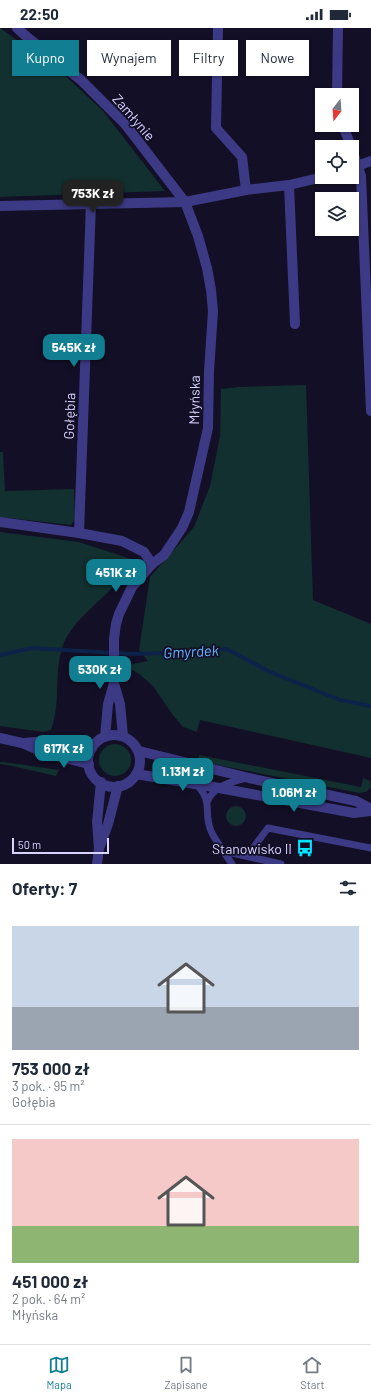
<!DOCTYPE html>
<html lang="pl">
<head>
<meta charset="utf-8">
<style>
  :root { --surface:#fff; --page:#f2f2f3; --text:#1f2937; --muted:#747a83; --line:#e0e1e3; --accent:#117e91 }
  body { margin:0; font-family:Barlow,sans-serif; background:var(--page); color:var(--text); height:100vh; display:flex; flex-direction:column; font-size:15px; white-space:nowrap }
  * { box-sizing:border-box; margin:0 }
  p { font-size:13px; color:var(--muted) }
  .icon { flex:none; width:22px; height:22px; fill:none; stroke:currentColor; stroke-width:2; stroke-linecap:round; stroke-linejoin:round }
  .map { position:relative; height:836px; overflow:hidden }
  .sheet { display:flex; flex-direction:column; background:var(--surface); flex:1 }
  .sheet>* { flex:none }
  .top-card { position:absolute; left:12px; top:12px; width:347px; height:36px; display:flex; gap:8px }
  .needle { width:26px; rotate:197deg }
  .buttons { position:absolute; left:315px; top:60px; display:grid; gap:8px }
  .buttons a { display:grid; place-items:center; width:44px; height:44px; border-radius:0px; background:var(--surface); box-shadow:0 1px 3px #0004; font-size:20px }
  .scale { position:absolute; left:12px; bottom:10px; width:97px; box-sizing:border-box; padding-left:4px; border:2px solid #d9d4ff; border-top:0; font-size:11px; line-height:14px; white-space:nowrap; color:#d9d4ff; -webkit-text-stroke:3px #130f26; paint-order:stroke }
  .price { position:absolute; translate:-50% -34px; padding:0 9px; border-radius:8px; background:var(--accent); color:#fff; font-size:13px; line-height:26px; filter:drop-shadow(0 1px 2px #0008) }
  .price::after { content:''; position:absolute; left:50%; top:24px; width:12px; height:9px; margin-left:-6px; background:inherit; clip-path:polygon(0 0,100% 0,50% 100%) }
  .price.on { background:#222; color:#fff }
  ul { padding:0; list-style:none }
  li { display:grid; align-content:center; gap:8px; height:212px; padding:0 12px }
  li+li { border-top:1px solid var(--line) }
  li span { display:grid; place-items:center; height:124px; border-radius:0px; color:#555 }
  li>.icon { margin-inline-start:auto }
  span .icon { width:72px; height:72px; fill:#fffc; stroke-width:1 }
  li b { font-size:17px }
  h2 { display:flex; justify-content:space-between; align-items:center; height:48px; padding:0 12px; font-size:17px }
  .chip { padding:0 14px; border-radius:0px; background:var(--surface); box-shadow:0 1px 3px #0004; font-size:14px; line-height:36px }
  .chip.on { background:var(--accent); color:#fff }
  .status { display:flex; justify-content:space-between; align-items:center; height:28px; padding:0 20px; background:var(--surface); direction:ltr }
  .status svg { height:11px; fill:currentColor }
  .tab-bar { display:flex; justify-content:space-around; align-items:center; height:56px; border-top:1px solid var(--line); background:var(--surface); font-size:11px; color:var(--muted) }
  .tab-bar a { display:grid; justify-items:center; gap:2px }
  .tab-bar .on { color:var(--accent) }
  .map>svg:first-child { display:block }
</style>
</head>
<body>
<div class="status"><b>22:50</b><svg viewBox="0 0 49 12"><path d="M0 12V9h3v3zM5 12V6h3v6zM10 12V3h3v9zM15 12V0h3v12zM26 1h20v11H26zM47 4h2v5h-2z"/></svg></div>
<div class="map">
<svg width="371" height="836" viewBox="0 0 371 836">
  <rect width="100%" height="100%" fill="#130f26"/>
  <g fill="#12302f">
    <path d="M 0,0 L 58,41 L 103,83 L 165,163 L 0,169 Z"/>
    <path d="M 306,357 L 313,572 L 371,596 L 371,730 L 200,692 L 197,704 L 183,699 L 172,686 L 153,658 L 138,645 L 123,638 L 148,633 L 139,622 L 150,549 L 194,499 L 210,458 L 220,408 L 221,361 L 238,359 Z"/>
    <path d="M 0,424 L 3,424 L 5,463 L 74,461 L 75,491 L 71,497 L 0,489 Z"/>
    <path d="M 0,504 L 79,514 L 131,531 L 136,535 C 126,546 117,556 106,566 C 90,582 69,598 62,620 C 54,647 61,676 51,702 L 43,704 L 0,698 Z"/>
    <circle cx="115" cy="732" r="16"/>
    <path d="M 199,727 L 361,759 L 363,750 L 370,753 L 371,759 L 366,764 L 359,765 L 198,733 Z"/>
    <path d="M 0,734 L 4,734 L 59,742 L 56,748 L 8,737 L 0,736 Z"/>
    <circle cx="236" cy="788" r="10"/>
  </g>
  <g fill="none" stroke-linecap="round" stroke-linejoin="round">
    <path stroke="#0c2248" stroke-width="4" d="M 0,627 L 32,620 L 131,626 L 170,625 L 227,621 L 268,643 L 340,672 L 371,678"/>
    <g stroke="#3d3a85" stroke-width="7">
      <path d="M 196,756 C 214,774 203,784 211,803 C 214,810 219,816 223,823 L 281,836"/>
      <path d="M 207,774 C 214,758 230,754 246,750"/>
      <path d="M 223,823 L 232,836"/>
      <path d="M 247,828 L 268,800 L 371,820"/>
    </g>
    <g stroke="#3d3a85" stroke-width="10">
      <path d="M 17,0 L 27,9 L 81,52 L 125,96 L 185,174 L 198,208 L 207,240 L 211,262 L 213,283 L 209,343 L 208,400 L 189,484 L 182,500 L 164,527 L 152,536 L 132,559 L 119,586 L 116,596 L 114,611 L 114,655 L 120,676 L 123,708"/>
      <path d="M 218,0 L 216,100 L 242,129 L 246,162"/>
      <path d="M 337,67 L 338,0"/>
      <path d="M 343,97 L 351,119"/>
      <path d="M 352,122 L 361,148 L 371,383"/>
      <path d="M 352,140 L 371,133"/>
      <path d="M 289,157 L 295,296"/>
      <path d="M 0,178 L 185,174 L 246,162 L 289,157 L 323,149"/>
      <path d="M 0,494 L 79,505 L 122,513 L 144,524 L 152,536"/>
      <path d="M 79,505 L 91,175"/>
      <path d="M 105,709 L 108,676 L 114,655"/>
      <path d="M 100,818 L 108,796 L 118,758"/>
      <path d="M 97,836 L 99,820 L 97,794 L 101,754"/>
    </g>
    <g stroke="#3d3a85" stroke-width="10">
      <circle cx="114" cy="733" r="26"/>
      <path d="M 0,710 L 22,715 L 45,725 L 89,736"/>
      <path d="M 24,715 L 46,713 L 92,720"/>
      <path d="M 139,723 L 249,750 L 356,773 L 371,781"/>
      <path d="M 136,746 L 219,760 L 354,785 L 371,783"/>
    </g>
  </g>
  <defs>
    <g id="bus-bare" transform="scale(1.38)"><path d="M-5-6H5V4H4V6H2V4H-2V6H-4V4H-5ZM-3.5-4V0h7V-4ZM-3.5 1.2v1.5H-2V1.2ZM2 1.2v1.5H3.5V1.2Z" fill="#00e5ff" stroke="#130f26" stroke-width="2.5" paint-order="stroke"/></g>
  </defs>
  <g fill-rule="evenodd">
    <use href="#bus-bare" x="305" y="820"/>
  </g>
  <g text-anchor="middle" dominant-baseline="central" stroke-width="3.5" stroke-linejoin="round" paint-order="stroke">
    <g font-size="14" fill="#d9d4ff" stroke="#130f26">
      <text transform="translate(134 89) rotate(49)">Zamłynie</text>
      <text transform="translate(194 372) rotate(-89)">Młyńska</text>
      <text transform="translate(69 388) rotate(-88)">Gołębia</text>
    </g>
    <g font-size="14" fill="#d9d4ff" stroke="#130f26" text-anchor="end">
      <text x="292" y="820">Stanowisko II</text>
    </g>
    <g font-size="15" font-style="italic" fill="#62b6ff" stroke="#130f26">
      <text transform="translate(191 623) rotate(-3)">Gmyrdek</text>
    </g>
  </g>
</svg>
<div class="buttons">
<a><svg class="needle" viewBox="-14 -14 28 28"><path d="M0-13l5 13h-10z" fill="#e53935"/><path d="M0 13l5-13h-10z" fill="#747a83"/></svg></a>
<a><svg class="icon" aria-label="locate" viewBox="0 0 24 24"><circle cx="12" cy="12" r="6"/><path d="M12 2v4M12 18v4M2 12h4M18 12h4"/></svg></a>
<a><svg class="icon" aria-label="layers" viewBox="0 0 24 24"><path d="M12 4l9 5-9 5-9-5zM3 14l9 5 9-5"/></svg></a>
</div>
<div class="scale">50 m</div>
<b class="price on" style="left:93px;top:186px">753K zł</b>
<b class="price" style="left:74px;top:340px">545K zł</b>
<b class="price" style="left:116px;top:565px">451K zł</b>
<b class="price" style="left:100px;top:662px">530K zł</b>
<b class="price" style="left:64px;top:741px">617K zł</b>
<b class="price" style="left:183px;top:764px">1.13M zł</b>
<b class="price" style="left:294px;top:785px">1.06M zł</b>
<div class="top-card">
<a class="chip on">Kupno</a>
<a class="chip">Wynajem</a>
<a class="chip">Filtry</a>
<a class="chip">Nowe</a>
</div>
</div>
<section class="sheet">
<h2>Oferty: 7<svg class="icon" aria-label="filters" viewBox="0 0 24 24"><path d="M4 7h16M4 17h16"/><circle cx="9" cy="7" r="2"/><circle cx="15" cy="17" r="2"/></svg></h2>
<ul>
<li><span style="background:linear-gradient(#c9d6e8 65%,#9aa5b1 0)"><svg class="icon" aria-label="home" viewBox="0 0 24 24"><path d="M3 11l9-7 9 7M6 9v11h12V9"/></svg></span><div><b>753 000 zł</b><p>3 pok. · 95 m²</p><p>Gołębia</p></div></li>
<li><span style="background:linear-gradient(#f6c9c9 70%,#8fb573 0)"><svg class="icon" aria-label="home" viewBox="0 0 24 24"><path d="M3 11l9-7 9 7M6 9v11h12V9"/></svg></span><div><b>451 000 zł</b><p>2 pok. · 64 m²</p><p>Młyńska</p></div></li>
</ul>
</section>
<nav class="tab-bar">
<a class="on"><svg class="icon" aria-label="map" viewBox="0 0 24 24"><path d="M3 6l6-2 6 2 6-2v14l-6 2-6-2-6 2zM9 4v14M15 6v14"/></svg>Mapa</a>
<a><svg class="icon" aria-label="saved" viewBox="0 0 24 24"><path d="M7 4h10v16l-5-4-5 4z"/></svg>Zapisane</a>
<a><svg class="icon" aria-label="home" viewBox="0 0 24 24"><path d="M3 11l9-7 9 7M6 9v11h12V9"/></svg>Start</a>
</nav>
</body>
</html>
